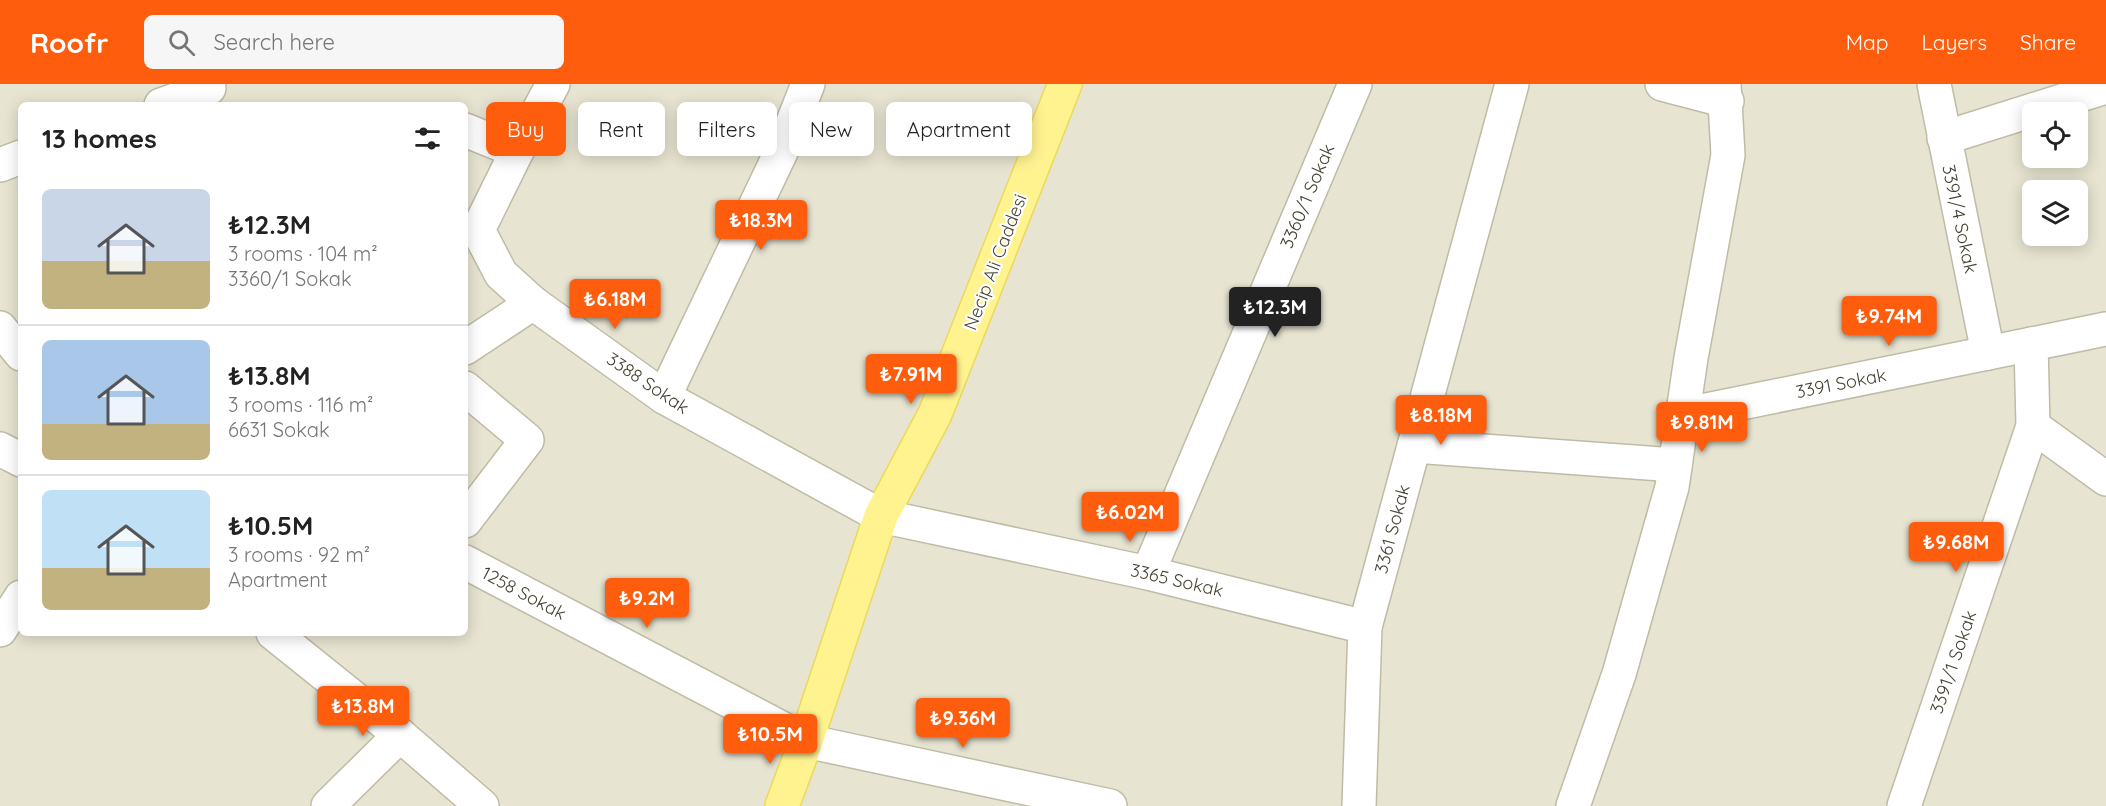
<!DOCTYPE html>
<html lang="en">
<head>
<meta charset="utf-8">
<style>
  :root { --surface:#fff; --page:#f6f6f6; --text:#222; --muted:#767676; --line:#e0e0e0; --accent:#ff5d0e }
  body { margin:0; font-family:Quicksand,sans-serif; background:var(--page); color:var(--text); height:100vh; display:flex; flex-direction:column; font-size:22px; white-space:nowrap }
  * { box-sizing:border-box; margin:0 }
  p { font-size:20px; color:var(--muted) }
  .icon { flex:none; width:33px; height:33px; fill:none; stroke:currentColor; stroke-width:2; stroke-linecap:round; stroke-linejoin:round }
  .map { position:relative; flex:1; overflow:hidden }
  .drawer { position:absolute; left:18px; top:18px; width:450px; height:534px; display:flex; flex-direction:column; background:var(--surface); border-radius:9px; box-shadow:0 3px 15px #0003 }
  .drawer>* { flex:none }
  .banner { position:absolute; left:486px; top:18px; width:570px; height:54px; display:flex; gap:12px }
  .buttons { position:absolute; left:2022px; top:18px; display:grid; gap:12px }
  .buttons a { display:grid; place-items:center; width:66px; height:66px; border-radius:9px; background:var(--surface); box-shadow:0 3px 15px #0003; font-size:30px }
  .price { position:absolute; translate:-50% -51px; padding:0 14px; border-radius:6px; background:var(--accent); color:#fff; font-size:20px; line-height:39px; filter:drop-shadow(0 2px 3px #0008) }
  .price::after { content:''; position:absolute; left:50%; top:36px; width:18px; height:14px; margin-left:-9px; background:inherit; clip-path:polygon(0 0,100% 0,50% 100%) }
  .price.active { background:#222; color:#fff }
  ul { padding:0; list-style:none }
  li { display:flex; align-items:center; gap:18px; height:150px; padding:0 24px }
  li+li { border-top:2px solid var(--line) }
  li span { display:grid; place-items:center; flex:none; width:168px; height:120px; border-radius:9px; color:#555 }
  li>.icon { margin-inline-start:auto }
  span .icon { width:72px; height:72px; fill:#fffc; stroke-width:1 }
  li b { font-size:26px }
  h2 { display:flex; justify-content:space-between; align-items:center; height:72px; padding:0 24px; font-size:26px }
  .pill { padding:0 21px; border-radius:9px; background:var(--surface); box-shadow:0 3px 15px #0003; font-size:21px; line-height:54px }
  .pill.active { background:var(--accent); color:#fff }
  header { display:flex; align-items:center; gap:36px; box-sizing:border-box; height:84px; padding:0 30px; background:var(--accent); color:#fff }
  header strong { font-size:28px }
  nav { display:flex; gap:33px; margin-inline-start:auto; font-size:21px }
  .search { width:420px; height:54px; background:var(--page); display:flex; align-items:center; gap:15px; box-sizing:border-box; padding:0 21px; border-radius:9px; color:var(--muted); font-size:22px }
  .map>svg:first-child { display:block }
</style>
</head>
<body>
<header>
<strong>Roofr</strong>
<div class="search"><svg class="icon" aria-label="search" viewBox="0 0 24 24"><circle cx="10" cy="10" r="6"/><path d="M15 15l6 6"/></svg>Search here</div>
<nav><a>Map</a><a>Layers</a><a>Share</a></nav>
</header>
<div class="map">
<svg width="2106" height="722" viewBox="0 0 2106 722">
  <rect width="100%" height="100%" fill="#f3f1e3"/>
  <path fill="#e7e4d1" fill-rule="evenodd" d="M 0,0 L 2106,0 L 2106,722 L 0,722 ZM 21,21 L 465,21 L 465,549 L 21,549 ZM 2032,28 L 2078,28 L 2078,74 L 2032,74 ZM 2032,106 L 2078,106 L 2078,152 L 2032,152 Z"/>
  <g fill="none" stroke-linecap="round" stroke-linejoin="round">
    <g stroke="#bfbba5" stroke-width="36">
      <g id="minor">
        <path d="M 1662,0 L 1727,17"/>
        <path d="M 1934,0 L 1988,269"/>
        <path d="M 161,21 L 209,4"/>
        <path d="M 465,46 L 517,67 L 478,146 L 501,190 L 533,219 L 664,313 L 881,432 L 1148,489 L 1365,543"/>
        <path d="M 1944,54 L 2106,3"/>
        <path d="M 517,67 L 553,0"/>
        <path d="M 0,81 L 21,73"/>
        <path d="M 0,244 L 21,270"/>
        <path d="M 465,264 L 533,219"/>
        <path d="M 465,304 L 527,356 L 465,437"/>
        <path d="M 664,313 L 781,68 L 808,0"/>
        <path d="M 1682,331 L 2106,245"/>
        <path d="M 2033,342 L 2106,395"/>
        <path d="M 1414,362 L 1675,381"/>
        <path d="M 0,365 L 21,376"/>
        <path d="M 465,478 L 806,657 L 1110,722"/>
        <path d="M 1148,489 L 1355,0"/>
        <path d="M 0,546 L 21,513"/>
        <path d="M 273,549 L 400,651 L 482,722"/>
        <path d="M 328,722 L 400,651"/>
        <path d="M 1359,722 L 1365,543 L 1512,0"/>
        <path d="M 1573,722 L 1619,590 L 1672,403 L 1691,274 L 1728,71 L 1724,0"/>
        <path d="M 1904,722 L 2033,342 L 2031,260"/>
      </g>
    </g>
    <g stroke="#ecd959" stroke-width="36">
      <path id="major" d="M 782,722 L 806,657 L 881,432 L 935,330 L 1065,0"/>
    </g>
    <use href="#minor" stroke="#fff" stroke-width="33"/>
    <use href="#major" stroke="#fff390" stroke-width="33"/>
  </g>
  <g text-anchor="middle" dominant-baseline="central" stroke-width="4.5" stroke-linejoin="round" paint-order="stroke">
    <g font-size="18" fill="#454133" stroke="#fff">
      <text transform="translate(1307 112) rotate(-67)">3360/1 Sokak</text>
      <text transform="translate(1960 135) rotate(78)">3391/4 Sokak</text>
      <text transform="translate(995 178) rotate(-69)">Necip Ali Caddesi</text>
      <text transform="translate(648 299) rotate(34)">3388 Sokak</text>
      <text transform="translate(1841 299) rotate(-11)">3391 Sokak</text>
      <text transform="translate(1392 445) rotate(-75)">3361 Sokak</text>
      <text transform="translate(1177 496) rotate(13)">3365 Sokak</text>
      <text transform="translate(524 509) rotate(28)">1258 Sokak</text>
      <text transform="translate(1953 578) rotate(-71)">3391/1 Sokak</text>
    </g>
  </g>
</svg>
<div class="buttons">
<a><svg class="icon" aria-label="locate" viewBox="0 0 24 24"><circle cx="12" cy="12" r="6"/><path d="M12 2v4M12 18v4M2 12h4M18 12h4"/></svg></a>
<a><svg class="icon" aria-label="layers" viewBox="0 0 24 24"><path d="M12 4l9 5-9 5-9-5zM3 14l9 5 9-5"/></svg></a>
</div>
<b class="price" style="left:761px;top:167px">₺18.3M</b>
<b class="price" style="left:615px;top:246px">₺6.18M</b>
<b class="price active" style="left:1275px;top:254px">₺12.3M</b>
<b class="price" style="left:1889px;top:263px">₺9.74M</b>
<b class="price" style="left:911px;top:321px">₺7.91M</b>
<b class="price" style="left:1441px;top:362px">₺8.18M</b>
<b class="price" style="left:1702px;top:369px">₺9.81M</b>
<b class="price" style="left:1130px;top:459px">₺6.02M</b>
<b class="price" style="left:1956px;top:489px">₺9.68M</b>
<b class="price" style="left:647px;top:545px">₺9.2M</b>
<b class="price" style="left:363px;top:653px">₺13.8M</b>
<b class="price" style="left:963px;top:665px">₺9.36M</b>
<b class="price" style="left:770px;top:681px">₺10.5M</b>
<div class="banner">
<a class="pill active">Buy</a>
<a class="pill">Rent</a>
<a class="pill">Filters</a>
<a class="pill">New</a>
<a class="pill">Apartment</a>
</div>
<section class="drawer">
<h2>13 homes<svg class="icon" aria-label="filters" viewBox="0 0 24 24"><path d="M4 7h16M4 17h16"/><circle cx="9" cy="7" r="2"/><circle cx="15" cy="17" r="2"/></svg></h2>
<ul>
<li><span style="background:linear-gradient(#c9d6e8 60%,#c2b280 0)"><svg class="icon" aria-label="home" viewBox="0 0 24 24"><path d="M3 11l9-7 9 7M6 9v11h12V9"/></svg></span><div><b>₺12.3M</b><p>3 rooms · 104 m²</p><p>3360/1 Sokak</p></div></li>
<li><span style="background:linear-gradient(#a9c7e8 70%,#c2b280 0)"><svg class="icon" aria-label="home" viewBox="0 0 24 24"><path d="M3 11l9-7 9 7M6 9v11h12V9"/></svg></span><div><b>₺13.8M</b><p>3 rooms · 116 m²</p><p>6631 Sokak</p></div></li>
<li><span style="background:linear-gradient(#bfe0f5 65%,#c2b280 0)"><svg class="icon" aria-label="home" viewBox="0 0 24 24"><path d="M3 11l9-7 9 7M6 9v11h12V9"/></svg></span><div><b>₺10.5M</b><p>3 rooms · 92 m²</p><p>Apartment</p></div></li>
</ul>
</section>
</div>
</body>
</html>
